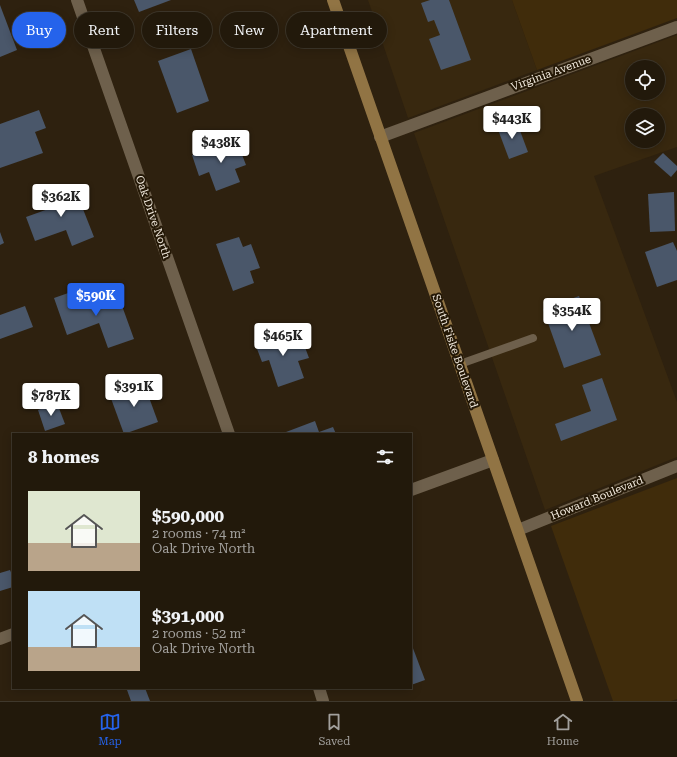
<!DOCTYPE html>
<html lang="en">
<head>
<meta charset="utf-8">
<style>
  :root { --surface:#22190b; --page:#2e2619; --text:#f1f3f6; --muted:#a2a09d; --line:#3f382c; --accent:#2563eb }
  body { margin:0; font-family:"Roboto Serif",serif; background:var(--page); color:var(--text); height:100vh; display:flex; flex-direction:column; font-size:15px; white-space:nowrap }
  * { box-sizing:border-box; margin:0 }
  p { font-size:13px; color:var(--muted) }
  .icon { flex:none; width:22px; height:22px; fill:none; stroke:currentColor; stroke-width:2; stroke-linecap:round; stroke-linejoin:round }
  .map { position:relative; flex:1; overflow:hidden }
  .sheet { position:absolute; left:12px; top:433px; width:400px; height:256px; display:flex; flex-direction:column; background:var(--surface); border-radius:0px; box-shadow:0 2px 10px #0003,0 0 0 1px var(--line) }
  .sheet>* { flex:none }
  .hud { position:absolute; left:12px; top:12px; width:400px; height:36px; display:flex; gap:8px }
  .tools { position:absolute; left:625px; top:60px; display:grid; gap:8px }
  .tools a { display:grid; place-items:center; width:40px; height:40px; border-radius:50%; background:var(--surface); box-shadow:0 2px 10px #0003,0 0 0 1px var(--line); font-size:20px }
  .price { position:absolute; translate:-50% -34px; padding:0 9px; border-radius:4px; background:#fff; color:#222; font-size:13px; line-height:26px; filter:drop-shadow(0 1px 2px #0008) }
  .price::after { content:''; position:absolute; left:50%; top:24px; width:12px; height:9px; margin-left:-6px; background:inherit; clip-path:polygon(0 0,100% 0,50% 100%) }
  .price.on { background:var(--accent); color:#fff }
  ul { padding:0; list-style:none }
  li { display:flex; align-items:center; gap:12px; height:100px; padding:0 16px }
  li span { display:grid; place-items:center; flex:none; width:112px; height:80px; border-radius:0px; color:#555 }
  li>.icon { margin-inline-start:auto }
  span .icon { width:48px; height:48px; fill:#fffc; stroke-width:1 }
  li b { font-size:17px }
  h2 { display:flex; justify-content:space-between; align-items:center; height:48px; padding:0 16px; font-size:17px }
  .pill { padding:0 14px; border-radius:18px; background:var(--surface); box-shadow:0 2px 10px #0003,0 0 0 1px var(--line); font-size:14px; line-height:36px }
  .pill.on { background:var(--accent); color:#fff }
  .tab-bar { display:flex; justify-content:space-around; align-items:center; height:56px; border-top:1px solid var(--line); background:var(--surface); font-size:11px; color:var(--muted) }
  .tab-bar a { display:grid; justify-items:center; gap:2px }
  .tab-bar .on { color:var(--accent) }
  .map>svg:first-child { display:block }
</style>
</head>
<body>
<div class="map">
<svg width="677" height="701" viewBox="0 0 677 701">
  <rect width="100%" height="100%" fill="#2e210f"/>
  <g fill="#38280f" fill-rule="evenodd">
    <path d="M 368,0 L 512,0 L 537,70 L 408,118 Z"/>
    <path d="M 677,35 L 677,147 L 594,176 L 677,402 L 677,457 L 545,510 L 414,133 ZM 632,67 L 658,67 L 658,93 L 632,93 ZM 632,115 L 658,115 L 658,141 L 632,141 Z"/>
  </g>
  <g fill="#402c0b">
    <path d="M 512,0 L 677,0 L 677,18 L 537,70 Z"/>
    <path d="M 677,478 L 677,699 L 671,701 L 613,701 L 551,526 Z"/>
  </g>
  <g fill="#4a576a">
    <path d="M 134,0 L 171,0 L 139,12 Z"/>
    <path d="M 430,0 L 449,0 L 471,60 L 441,70 L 429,39 L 440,35 L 434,20 L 428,22 L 421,3 Z"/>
    <path d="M 0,5 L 17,50 L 0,57 Z"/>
    <path d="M 191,49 L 209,101 L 177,113 L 158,61 Z"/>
    <path d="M 39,110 L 46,128 L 35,132 L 43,153 L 0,168 L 0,124 Z"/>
    <path d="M 516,120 L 528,152 L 509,159 L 497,127 Z"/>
    <path d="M 236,139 L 246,165 L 235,169 L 240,182 L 216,191 L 209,172 L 199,176 L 192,155 Z"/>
    <path d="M 663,153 L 677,166 L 677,170 L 671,177 L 654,162 Z"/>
    <path d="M 67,185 L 73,201 L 79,199 L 94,237 L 72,246 L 66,230 L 35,241 L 26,217 L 51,208 L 45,193 Z"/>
    <path d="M 674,192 L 675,231 L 650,232 L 648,194 Z"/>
    <path d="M 0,232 L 4,243 L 0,245 Z"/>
    <path d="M 239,237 L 243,247 L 251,244 L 260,268 L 250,271 L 254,283 L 233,291 L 216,244 Z"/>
    <path d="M 673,242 L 677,251 L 677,280 L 657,287 L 645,252 Z"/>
    <path d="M 74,291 L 79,306 L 117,292 L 134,339 L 108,348 L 99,323 L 67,335 L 54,298 Z"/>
    <path d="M 579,296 L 601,355 L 564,368 L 543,309 Z"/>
    <path d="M 25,306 L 33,327 L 0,339 L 0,315 Z"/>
    <path d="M 276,333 L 278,341 L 300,334 L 309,358 L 298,361 L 304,378 L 278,387 L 269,360 L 262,362 L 254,341 Z"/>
    <path d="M 602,378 L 617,420 L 561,441 L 555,424 L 591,411 L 582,385 Z"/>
    <path d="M 143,381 L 158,422 L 124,434 L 109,393 Z"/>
    <path d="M 57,403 L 65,424 L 45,431 L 38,410 Z"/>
    <path d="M 315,421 L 319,432 L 333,427 L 336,434 L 287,434 L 286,432 Z"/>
    <path d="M 10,570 L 13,577 L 13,587 L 0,591 L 0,573 Z"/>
    <path d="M 411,643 L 425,680 L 411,685 Z"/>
    <path d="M 133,688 L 145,688 L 150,701 L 131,701 L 127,690 Z"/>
  </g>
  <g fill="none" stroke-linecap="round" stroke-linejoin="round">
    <path stroke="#6e604c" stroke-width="8" d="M 460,364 L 533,338"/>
    <g stroke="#6e604c" stroke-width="12">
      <path d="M 77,0 L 229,434"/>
      <path d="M 380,137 L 677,27"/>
      <path d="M 411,490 L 493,460"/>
      <path d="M 518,530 L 677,466"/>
      <path d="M 0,639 L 13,634"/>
      <path d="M 319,688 L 323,701"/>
    </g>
    <path stroke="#917444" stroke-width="12" d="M 333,0 L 577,701"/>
  </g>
  <g text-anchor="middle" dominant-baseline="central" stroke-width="4" stroke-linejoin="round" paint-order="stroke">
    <g font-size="11" fill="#f3ebdf" stroke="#241806">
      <text transform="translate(551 73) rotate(-20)">Virginia Avenue</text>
      <text transform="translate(153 217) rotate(71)">Oak Drive North</text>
      <text transform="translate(455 351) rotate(71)">South Fiske Boulevard</text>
      <text transform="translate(597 498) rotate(-22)">Howard Boulevard</text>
    </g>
  </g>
</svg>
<div class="tools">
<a><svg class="icon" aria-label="locate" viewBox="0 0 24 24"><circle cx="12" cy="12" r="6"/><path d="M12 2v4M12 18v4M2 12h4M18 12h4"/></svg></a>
<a><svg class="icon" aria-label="layers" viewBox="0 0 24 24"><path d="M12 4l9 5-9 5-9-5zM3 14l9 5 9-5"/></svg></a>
</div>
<b class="price" style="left:512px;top:140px">$443K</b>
<b class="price" style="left:221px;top:164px">$438K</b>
<b class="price" style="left:61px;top:218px">$362K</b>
<b class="price on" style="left:96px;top:317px">$590K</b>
<b class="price" style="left:572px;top:332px">$354K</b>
<b class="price" style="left:283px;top:357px">$465K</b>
<b class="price" style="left:134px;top:408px">$391K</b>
<b class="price" style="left:51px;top:417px">$787K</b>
<div class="hud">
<a class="pill on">Buy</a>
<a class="pill">Rent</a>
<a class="pill">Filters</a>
<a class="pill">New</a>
<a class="pill">Apartment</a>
</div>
<section class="sheet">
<h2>8 homes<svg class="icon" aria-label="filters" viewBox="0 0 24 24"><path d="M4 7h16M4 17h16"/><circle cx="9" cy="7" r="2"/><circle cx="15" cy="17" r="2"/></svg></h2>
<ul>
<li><span style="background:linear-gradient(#dfe7d0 65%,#b9a48a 0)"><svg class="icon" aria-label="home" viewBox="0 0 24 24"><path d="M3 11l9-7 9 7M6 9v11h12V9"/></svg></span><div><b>$590,000</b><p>2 rooms · 74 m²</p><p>Oak Drive North</p></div></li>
<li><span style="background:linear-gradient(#bfe0f5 70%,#b9a48a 0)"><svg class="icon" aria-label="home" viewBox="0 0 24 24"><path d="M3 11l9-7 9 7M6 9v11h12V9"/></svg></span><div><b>$391,000</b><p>2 rooms · 52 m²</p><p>Oak Drive North</p></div></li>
</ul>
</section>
</div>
<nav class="tab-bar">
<a class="on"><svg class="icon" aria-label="map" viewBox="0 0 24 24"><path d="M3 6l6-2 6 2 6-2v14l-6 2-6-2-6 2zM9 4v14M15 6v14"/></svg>Map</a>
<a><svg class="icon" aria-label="saved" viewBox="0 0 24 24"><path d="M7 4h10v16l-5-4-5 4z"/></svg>Saved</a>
<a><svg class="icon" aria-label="home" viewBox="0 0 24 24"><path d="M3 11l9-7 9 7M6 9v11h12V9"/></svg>Home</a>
</nav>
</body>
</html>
